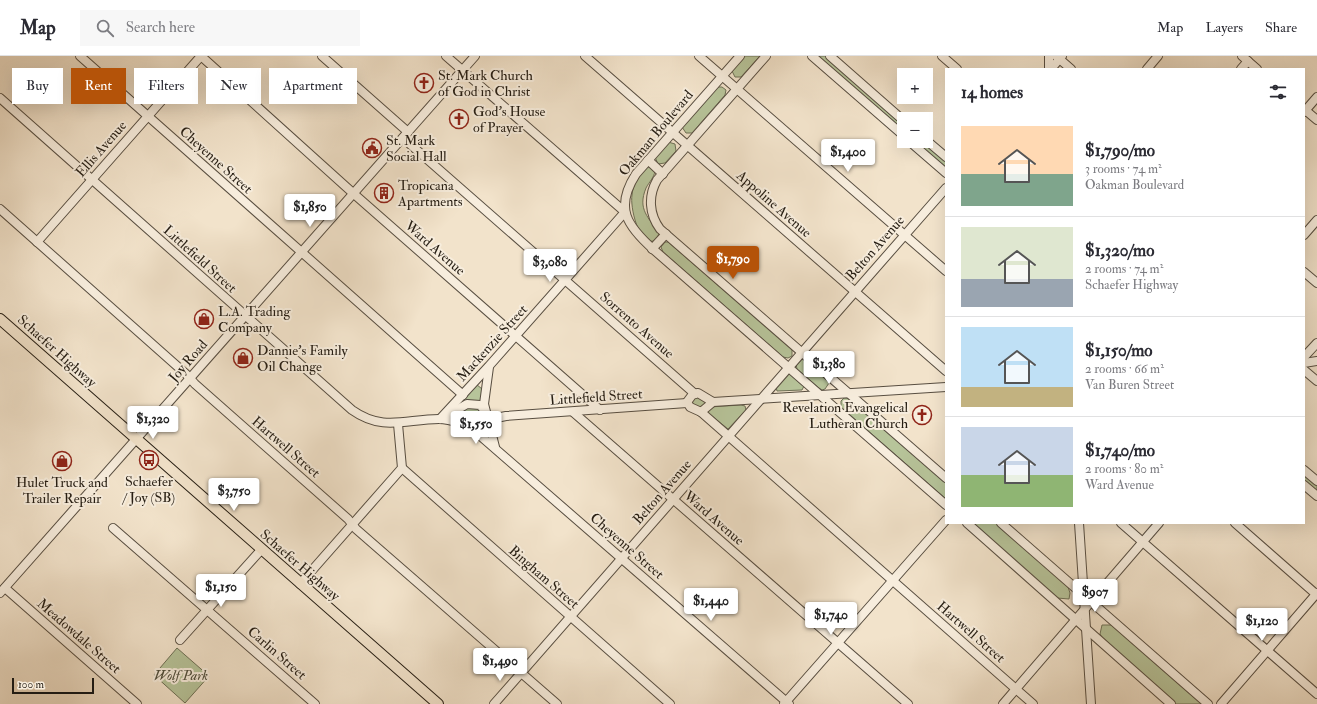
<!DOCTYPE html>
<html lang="en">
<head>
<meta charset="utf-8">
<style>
  :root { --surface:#fff; --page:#f7f7f7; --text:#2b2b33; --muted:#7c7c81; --line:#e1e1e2; --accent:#b45309 }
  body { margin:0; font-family:"IM FELL Double Pica",serif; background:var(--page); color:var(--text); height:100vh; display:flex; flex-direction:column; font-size:15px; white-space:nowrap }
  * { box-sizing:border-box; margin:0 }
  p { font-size:13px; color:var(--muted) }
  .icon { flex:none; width:22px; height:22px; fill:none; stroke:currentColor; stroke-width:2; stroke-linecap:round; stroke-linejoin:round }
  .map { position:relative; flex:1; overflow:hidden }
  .sheet { position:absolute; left:945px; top:12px; width:360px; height:456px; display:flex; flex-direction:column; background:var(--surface); border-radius:0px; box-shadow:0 4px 16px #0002 }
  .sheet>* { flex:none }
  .banner { position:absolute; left:12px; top:12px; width:380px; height:36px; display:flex; gap:8px }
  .fabs { position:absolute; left:897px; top:12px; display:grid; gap:8px }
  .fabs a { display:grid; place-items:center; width:36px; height:36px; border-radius:0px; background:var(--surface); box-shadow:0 4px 16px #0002; font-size:20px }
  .scale { position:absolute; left:12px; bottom:10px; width:82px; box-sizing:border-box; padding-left:4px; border:2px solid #251d13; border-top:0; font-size:11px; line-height:14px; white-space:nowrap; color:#251d13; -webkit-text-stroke:3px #f7eddd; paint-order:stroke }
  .price { position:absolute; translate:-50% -34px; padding:0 9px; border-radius:4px; background:#fff; color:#222; font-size:13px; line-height:26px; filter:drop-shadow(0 1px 2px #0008) }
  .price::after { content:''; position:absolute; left:50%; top:24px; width:12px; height:9px; margin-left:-6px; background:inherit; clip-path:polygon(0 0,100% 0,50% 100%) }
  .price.active { background:var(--accent); color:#fff }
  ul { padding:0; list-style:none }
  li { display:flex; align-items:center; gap:12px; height:100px; padding:0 16px }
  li+li { border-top:1px solid var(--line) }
  li span { display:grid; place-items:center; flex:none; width:112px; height:80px; border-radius:0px; color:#555 }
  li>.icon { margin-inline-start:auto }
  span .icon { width:48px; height:48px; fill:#fffc; stroke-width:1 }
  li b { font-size:17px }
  h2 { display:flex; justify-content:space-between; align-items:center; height:48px; padding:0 16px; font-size:17px }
  .tag { padding:0 14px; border-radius:0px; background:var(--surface); box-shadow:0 4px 16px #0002; font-size:14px; line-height:36px }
  .tag.active { background:var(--accent); color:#fff }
  header { display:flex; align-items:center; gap:24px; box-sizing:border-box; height:56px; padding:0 20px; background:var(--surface); border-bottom:1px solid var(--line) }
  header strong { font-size:19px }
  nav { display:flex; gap:22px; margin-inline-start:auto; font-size:14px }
  .search { width:280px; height:36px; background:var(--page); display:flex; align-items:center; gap:10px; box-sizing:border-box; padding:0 14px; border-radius:0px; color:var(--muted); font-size:15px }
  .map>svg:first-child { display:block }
</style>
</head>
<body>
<header>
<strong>Map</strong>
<div class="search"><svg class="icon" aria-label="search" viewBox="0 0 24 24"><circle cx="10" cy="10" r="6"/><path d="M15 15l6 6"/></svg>Search here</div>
<nav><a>Map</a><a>Layers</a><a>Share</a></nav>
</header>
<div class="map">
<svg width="1317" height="648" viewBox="0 0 1317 648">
  <rect width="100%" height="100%" fill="#f2e3cb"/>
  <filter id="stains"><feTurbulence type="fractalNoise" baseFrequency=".005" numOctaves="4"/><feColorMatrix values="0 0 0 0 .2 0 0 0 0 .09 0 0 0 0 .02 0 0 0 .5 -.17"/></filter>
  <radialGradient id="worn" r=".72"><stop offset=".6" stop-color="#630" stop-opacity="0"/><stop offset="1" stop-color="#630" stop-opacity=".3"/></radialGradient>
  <g fill="#b7c49a" stroke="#6e7056">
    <path d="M 744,0 L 760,0 L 741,21 L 735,21 L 732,15 Z"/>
    <path d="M 817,0 L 825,0 L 904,68 L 904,76 Z"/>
    <path d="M 717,31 L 722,31 L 726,34 L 725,39 L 692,77 L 686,77 L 682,71 Z"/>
    <path d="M 914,85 L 923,85 L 946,105 L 946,113 Z"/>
    <path d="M 668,86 L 675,88 L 676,95 L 665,107 L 658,108 L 655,101 Z"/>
    <path d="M 646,111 L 650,111 L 655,115 C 654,122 649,126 646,132 C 637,154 649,161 659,178 L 655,185 C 638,189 630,151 632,139 C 633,128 639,119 646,111 Z"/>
    <path d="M 665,186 L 668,186 L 792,293 L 792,300 L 788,302 L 783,301 L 663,196 L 661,191 Z"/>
    <path d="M 801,303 L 805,304 L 827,324 L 829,327 L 825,333 L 822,334 L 819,332 L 797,313 L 796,308 Z"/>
    <path d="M 788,318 L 791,318 L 804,330 L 802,334 L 777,335 L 776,331 Z"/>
    <path d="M 476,328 L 482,333 L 482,346 L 453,352 Z"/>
    <path d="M 697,340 L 705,344 L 706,347 L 698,353 L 690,345 Z"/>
    <path d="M 844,342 L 848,342 L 946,427 L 946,443 L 841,351 L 841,345 Z"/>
    <path d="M 741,349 L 745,350 L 746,354 L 728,373 L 707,356 L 707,353 L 709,351 Z"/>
    <path d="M 468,351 L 481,353 L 484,364 L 478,368 L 449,360 Z"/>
    <path d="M 1304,417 L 1317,428 L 1317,436 L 1304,425 Z"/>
    <path d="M 970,467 L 997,467 L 1067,528 L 1070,537 L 1069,543 L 1057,542 Z"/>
    <path d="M 1102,569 L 1113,569 L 1202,648 L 1176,648 L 1106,587 L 1100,578 Z"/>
    <path d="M 177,592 L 209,620 L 185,647 L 154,619 Z"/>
  </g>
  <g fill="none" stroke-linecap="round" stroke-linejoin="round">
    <g stroke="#584e41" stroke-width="10">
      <g id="minor">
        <path d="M 80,0 L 463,339"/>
        <path d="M 201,0 L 354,138 L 600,354"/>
        <path d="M 322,0 L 408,76"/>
        <path d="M 585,0 L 946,315"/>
        <path d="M 699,0 L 946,215"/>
        <path d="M 740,0 L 636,118 C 614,152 627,170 654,194 L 946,449"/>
        <path d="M 766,0 L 657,124 C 648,140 649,158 660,173 L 946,422"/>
        <path d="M 812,0 L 904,80"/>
        <path d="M 830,0 L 904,65"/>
        <path d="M 942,0 L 957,13"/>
        <path d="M 1049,0 L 1049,13"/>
        <path d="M 1056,0 L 1071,13"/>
        <path d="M 1242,0 L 1257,13"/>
        <path d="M 1051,13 L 1062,0"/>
        <path d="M 1147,13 L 1158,0"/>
        <path d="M 1241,13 L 1248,5"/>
        <path d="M 0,42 L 352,354 C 383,376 406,363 439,363 C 453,363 465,370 478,371 L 486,364 L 506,360 L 687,347"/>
        <path d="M 1304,53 L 1317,64"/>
        <path d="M 1304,56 L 1317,41"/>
        <path d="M 403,82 L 695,338"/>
        <path d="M 926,84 L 946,101"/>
        <path d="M 909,85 L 946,117"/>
        <path d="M 648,104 L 663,118"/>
        <path d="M 0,153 L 186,318 L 195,328 L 348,463 L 356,473 L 557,648"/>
        <path d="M 1304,179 L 1317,164"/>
        <path d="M 37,186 L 201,0"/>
        <path d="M 652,193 L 666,178"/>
        <path d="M 1304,216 L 1317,227"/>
        <path d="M 1304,301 L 1317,287"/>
        <path d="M 1304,307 L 1317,305"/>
        <path d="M 489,311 L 484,348 L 495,391"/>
        <path d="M 1304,314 L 1317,325"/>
        <path d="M 713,346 L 698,337 L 693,338 L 687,346 L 690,351 L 701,356 L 713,346 L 946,331"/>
        <path d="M 573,356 L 908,648"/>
        <path d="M 701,356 L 1033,648"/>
        <path d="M 448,359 L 467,348 L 480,349 L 484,354"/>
        <path d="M 440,363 L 489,310 L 625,156 L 446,0"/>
        <path d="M 469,370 L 789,648"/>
        <path d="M 402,412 L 670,648"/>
        <path d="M 1304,414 L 1317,425"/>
        <path d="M 1304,429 L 1317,440"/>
        <path d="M 967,467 L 1171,648"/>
        <path d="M 1001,467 L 1208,648"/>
        <path d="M 1079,467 L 1091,648"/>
        <path d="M 1121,467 L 1317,638"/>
        <path d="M 1235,467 L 1317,539"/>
        <path d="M 113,472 L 315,648"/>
        <path d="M 300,528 L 402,412 L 398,368"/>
        <path d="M 5,532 L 137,648"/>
        <path d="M 0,537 L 475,0"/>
        <path d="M 180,584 L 261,494"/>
        <path d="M 494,648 L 946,132"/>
        <path d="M 784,648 L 946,464"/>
        <path d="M 1003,648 L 1159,467"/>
        <path d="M 1221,648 L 1317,537"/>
      </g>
    </g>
    <g stroke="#251d13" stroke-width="12">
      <path id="major" d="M 0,263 L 438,648"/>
    </g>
    <use href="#minor" stroke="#f7eddd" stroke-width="8"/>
    <use href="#major" stroke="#f2e3cb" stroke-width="10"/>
  </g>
  <defs>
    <g id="church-ring" transform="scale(1)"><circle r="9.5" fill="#f7eddd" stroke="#8f2418" stroke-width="1.5"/><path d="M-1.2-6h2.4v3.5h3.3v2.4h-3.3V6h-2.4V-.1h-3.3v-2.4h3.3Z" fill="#8f2418"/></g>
    <g id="civic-ring" transform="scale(1)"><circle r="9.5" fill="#f7eddd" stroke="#8f2418" stroke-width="1.5"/><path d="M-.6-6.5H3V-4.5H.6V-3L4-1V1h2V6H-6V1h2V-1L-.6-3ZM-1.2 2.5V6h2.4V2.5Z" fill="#8f2418"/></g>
    <g id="building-ring" transform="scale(1)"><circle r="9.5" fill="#f7eddd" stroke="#8f2418" stroke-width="1.5"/><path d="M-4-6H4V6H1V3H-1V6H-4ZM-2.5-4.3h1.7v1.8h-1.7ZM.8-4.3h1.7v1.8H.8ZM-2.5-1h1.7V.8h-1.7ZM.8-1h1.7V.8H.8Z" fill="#8f2418"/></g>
    <g id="shop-ring" transform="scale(1)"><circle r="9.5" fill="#f7eddd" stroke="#8f2418" stroke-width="1.5"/><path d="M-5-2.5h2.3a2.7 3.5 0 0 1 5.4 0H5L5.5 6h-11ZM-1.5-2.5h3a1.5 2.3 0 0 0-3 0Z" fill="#8f2418"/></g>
    <g id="bus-ring" transform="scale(1)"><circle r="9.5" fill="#f7eddd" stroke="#8f2418" stroke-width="1.5"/><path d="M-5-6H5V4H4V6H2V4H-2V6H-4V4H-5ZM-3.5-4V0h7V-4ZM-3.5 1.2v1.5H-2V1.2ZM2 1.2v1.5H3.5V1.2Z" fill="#8f2418"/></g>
  </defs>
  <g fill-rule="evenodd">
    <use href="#church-ring" x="424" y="27"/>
    <use href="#church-ring" x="459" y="63"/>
    <use href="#civic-ring" x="372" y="92"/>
    <use href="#building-ring" x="384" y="137"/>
    <use href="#shop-ring" x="204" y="263"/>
    <use href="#shop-ring" x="243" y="302"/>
    <use href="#church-ring" x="922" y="359"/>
    <use href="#bus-ring" x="149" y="404"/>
    <use href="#shop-ring" x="62" y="405"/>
  </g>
  <g text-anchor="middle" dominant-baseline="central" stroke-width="4" stroke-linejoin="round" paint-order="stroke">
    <g font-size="14" fill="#251d13" stroke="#f7eddd" text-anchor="start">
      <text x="438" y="19">St. Mark Church<tspan x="438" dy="16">of God in Christ</tspan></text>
      <text x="473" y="55">God's House<tspan x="473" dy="16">of Prayer</tspan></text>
      <text x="386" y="84">St. Mark<tspan x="386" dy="16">Social Hall</tspan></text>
      <text x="398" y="129">Tropicana<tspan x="398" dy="16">Apartments</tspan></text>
      <text x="218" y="255">L.A. Trading<tspan x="218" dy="16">Company</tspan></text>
      <text x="257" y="294">Dannie's Family<tspan x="257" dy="16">Oil Change</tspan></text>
      <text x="908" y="351" text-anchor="end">Revelation Evangelical<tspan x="908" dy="16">Lutheran Church</tspan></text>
      <text x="149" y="425" text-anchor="middle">Schaefer<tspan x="149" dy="16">/ Joy (SB)</tspan></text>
      <text x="62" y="426" text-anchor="middle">Hulet Truck and<tspan x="62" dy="16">Trailer Repair</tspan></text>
    </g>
    <g font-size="14" fill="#251d13" stroke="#f7eddd">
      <text transform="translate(656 77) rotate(-50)">Oakman Boulevard</text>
      <text transform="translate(101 93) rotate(-49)">Ellis Avenue</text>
      <text transform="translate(216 104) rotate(42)">Cheyenne Street</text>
      <text transform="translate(774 148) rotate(41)">Appoline Avenue</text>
      <text transform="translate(435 192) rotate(41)">Ward Avenue</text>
      <text transform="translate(875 192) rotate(-49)">Belton Avenue</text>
      <text transform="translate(200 203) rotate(42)">Littlefield Street</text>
      <text transform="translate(637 269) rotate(41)">Sorrento Avenue</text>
      <text transform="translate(492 287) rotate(-48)">Mackenzie Street</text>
      <text transform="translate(57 295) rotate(42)">Schaefer Highway</text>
      <text transform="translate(188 305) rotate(-49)">Joy Road</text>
      <text transform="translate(596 341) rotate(-4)">Littlefield Street</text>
      <text transform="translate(286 391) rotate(41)">Hartwell Street</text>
      <text transform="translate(662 436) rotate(-49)">Belton Avenue</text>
      <text transform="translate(714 462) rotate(41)">Ward Avenue</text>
      <text transform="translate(627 490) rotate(41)">Cheyenne Street</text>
      <text transform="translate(300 509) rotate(41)">Schaefer Highway</text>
      <text transform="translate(544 521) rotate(41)">Bingham Street</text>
      <text transform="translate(971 576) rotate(41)">Hartwell Street</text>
      <text transform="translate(79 580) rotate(41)">Meadowdale Street</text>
      <text transform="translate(277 597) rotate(41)">Carlin Street</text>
    </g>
    <g font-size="14" font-style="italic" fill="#514f3c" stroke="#f7eddd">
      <text x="181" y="619">Wolf Park</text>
    </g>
  </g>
  <rect width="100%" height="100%" filter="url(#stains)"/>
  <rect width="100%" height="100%" fill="url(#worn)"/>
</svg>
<div class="fabs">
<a>+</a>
<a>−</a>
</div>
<div class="scale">100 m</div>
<b class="price" style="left:848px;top:117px">$1,400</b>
<b class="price" style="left:310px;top:172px">$1,850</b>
<b class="price active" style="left:733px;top:224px">$1,790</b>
<b class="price" style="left:550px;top:227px">$3,080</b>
<b class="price" style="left:829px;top:329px">$1,380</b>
<b class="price" style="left:153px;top:384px">$1,320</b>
<b class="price" style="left:476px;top:389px">$1,550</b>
<b class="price" style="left:234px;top:456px">$3,750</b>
<b class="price" style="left:221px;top:552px">$1,150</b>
<b class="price" style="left:1095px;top:557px">$907</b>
<b class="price" style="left:711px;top:566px">$1,440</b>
<b class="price" style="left:831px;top:580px">$1,740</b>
<b class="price" style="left:1262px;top:586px">$1,120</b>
<b class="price" style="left:500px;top:626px">$1,490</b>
<div class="banner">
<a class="tag">Buy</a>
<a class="tag active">Rent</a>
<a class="tag">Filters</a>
<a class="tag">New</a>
<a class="tag">Apartment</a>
</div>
<section class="sheet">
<h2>14 homes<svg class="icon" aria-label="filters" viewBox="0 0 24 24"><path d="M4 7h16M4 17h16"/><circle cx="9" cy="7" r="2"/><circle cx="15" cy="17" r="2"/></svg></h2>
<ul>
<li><span style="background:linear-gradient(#ffd9b3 60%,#7fa58c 0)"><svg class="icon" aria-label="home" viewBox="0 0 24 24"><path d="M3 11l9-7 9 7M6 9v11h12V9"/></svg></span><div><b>$1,790/mo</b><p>3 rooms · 74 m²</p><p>Oakman Boulevard</p></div></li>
<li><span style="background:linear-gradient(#dfe7d0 65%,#9aa5b1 0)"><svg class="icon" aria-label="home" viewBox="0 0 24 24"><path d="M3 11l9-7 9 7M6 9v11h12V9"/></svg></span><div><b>$1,320/mo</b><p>2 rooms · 74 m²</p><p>Schaefer Highway</p></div></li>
<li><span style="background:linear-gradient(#bfe0f5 75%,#c2b280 0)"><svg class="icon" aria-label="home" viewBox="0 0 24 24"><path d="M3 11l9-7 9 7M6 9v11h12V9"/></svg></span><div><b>$1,150/mo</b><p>2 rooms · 66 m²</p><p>Van Buren Street</p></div></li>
<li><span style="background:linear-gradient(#c9d6e8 60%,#8fb573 0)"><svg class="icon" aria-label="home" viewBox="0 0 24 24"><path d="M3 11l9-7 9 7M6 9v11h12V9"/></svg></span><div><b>$1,740/mo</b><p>2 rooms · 80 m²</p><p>Ward Avenue</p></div></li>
</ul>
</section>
</div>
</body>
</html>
